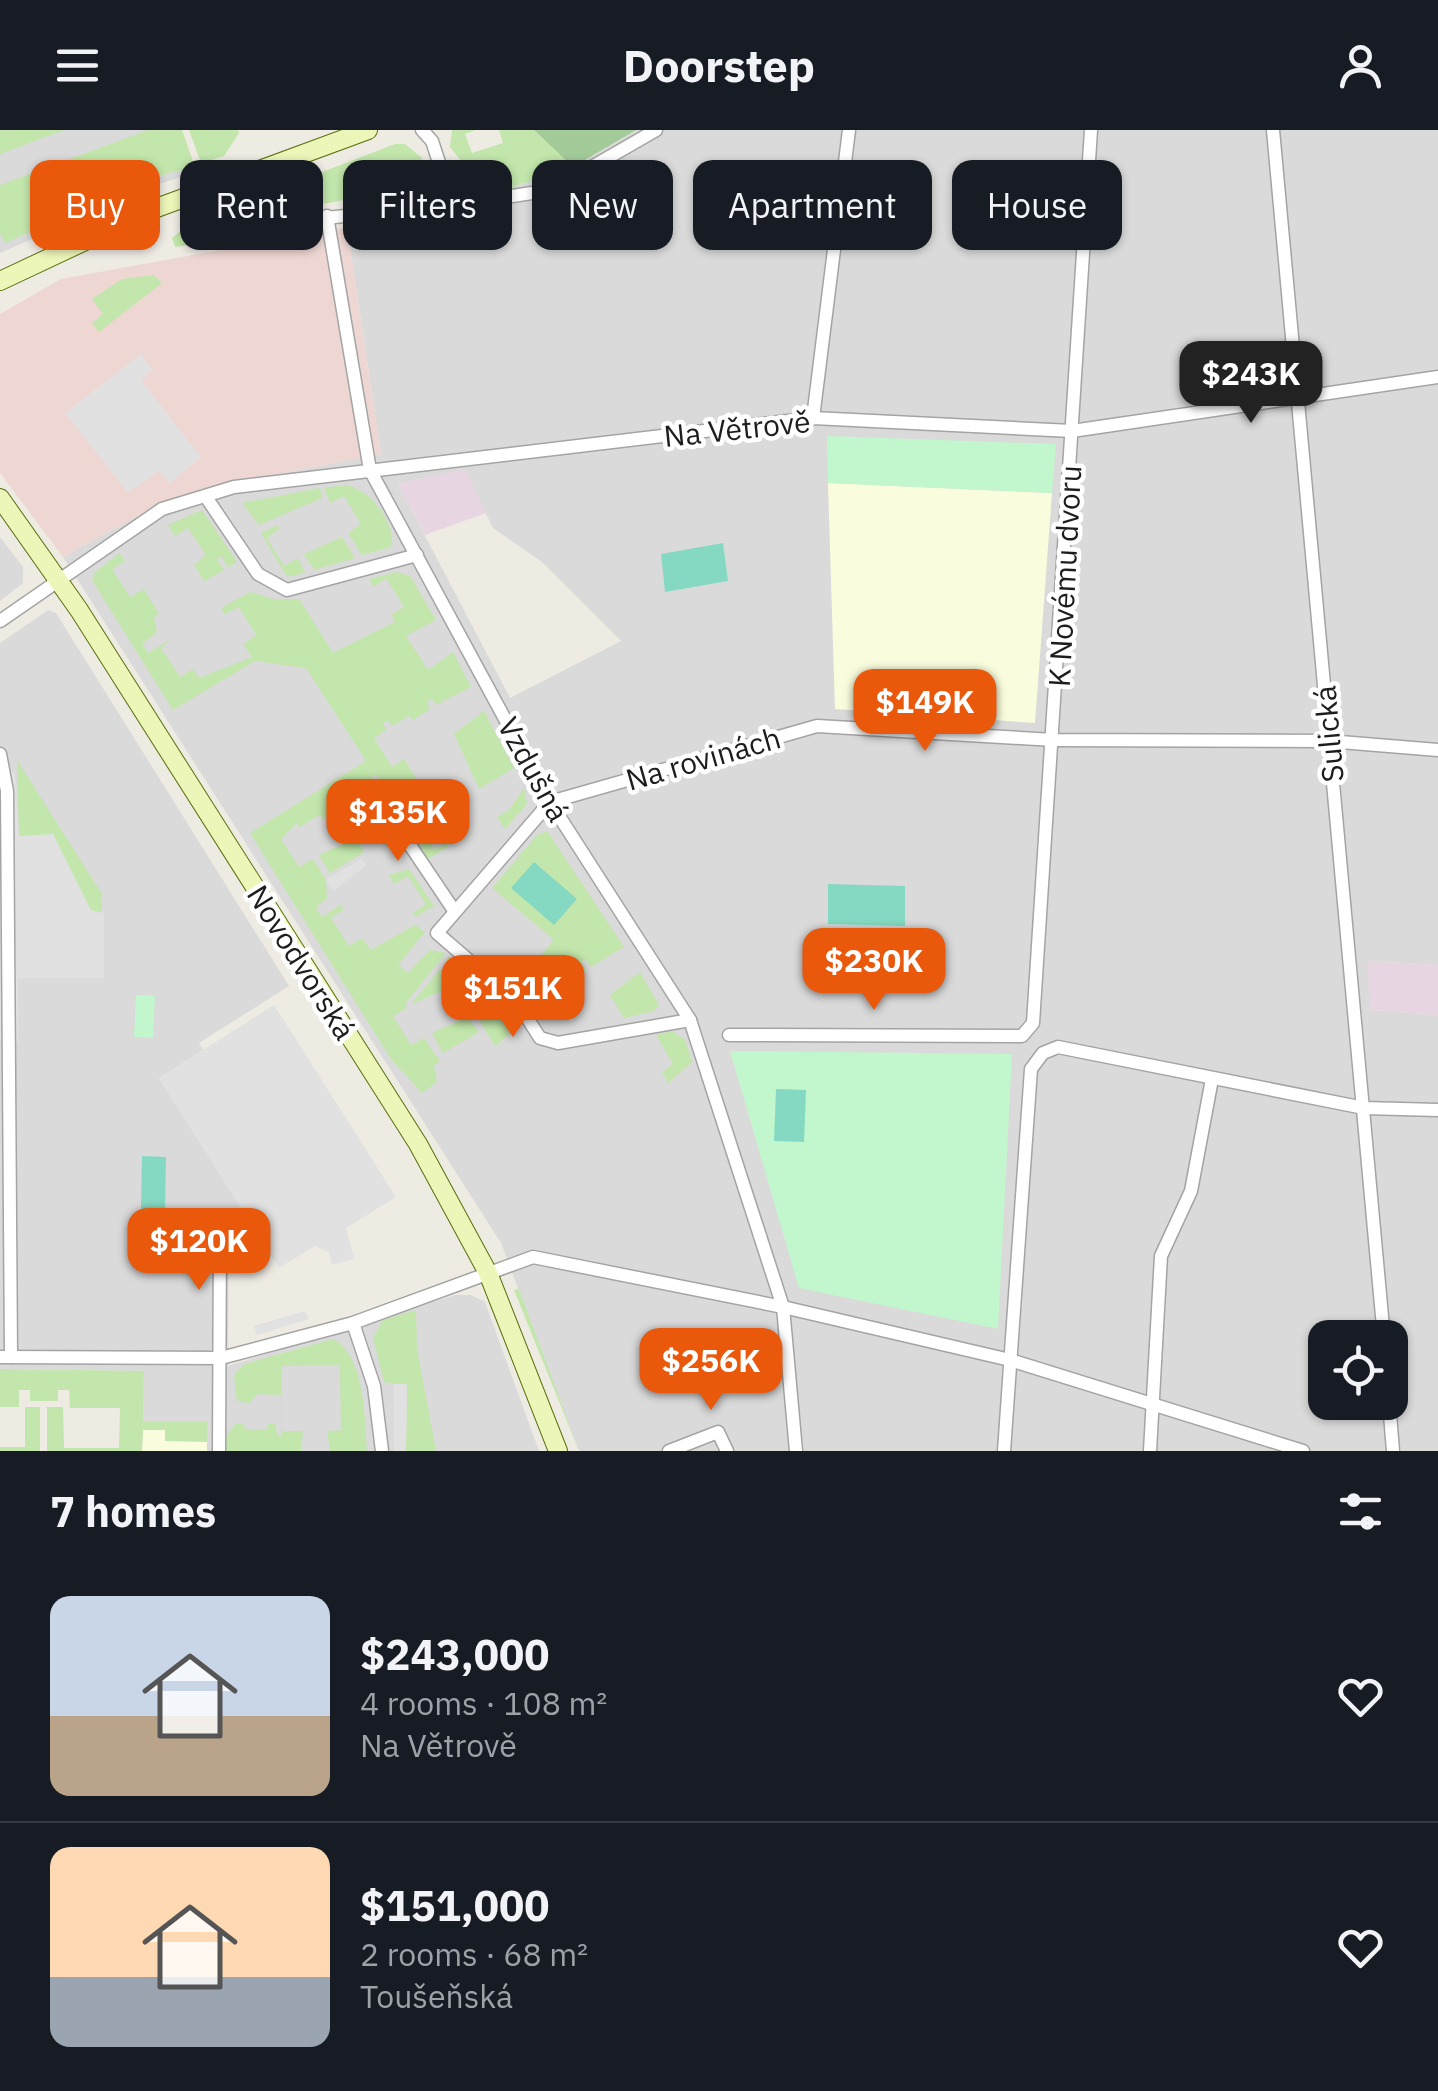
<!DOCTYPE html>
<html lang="en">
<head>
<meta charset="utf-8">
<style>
  :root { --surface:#171b24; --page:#242831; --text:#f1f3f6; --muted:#9ea1a6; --line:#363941; --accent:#ea580c }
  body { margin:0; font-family:"IBM Plex Sans",sans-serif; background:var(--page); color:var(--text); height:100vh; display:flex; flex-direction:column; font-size:38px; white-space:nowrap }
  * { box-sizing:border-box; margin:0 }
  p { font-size:32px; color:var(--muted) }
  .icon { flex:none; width:55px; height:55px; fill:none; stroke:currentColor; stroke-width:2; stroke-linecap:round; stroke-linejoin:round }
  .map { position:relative; height:1321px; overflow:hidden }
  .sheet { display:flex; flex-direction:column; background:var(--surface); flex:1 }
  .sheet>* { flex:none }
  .top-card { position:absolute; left:30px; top:30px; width:1380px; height:90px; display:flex; gap:20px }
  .fabs { position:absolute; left:1308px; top:1190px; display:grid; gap:20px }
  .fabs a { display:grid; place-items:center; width:100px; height:100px; border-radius:20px; background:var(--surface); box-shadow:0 2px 8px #0004; font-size:50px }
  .price { position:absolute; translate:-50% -85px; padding:0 22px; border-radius:20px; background:var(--accent); color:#fff; font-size:32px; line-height:65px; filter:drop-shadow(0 2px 5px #0008) }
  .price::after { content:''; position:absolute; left:50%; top:60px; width:30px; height:22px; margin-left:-15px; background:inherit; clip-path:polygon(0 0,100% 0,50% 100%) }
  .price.selected { background:#222; color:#fff }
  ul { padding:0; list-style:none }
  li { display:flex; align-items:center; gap:30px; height:250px; padding:0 50px }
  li+li { border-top:2px solid var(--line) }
  li span { display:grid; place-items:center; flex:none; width:280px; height:200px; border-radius:20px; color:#555 }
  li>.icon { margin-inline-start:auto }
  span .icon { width:120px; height:120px; fill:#fffc; stroke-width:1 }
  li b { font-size:42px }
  h2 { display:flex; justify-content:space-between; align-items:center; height:120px; padding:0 50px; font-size:42px }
  .pill { padding:0 35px; border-radius:20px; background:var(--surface); box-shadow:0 2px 8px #0004; font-size:35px; line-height:90px }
  .pill.selected { background:var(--accent); color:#fff }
  header { display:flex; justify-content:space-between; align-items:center; height:130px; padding:0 50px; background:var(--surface); font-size:45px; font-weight:800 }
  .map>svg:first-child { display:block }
</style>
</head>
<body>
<header><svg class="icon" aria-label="menu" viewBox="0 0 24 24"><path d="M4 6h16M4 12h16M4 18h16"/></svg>Doorstep<svg class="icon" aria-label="person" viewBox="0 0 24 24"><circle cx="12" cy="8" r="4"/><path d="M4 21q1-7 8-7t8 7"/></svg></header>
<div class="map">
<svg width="1438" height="1321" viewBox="0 0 1438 1321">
  <rect width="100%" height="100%" fill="#eeebe3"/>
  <g fill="#dbdada" fill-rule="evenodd">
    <path d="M 22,0 L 180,0 L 197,42 L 153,56 L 0,123 L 0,8 Z"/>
    <path d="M 636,0 L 1438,0 L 1438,835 L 1368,831 L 1371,880 L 1438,885 L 1438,1321 L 579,1321 L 501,1113 L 63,427 L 164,371 L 205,358 L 381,324 L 347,97 L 495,85 L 510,58 L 573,37 ZM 465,340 L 493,398 L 542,432 L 621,511 L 510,568 L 398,354 ZM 1325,1208 L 1390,1208 L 1390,1272 L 1325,1272 Z"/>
    <path d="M 0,407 L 23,437 L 23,453 L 0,471 Z"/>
    <path d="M 48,480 L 56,483 L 289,856 L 199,913 L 203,920 L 159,948 L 251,1093 L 229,1096 L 228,1236 L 455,1165 L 471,1165 L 485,1172 L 539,1321 L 207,1321 L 207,1292 L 143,1292 L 144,1241 L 0,1239 L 0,513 Z"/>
  </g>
  <path fill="#eed7d3" d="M 347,97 L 381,324 L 205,358 L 164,371 L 63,427 L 0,343 L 0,184 L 61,149 Z"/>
  <g fill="#e7d6e2">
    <path d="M 465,339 L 486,383 L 425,405 L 398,354 Z"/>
    <path d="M 1367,831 L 1438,835 L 1438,885 L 1371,880 Z"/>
  </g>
  <g fill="#fafddd">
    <path d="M 828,353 L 1052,363 L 1035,593 L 835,579 Z"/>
    <path d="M 143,1292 L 207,1292 L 207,1321 L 142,1321 Z"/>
  </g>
  <g fill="#c2e6ab">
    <path d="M 0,0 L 64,0 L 0,24 Z"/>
    <path d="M 148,0 L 182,0 L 195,37 L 149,48 L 61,87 L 58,83 L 48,88 L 50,93 L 5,113 L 0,103 L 0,55 Z"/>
    <path d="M 189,0 L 238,0 L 239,3 L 224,26 L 201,33 Z"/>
    <path d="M 452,0 L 475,0 L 465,4 L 472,23 L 503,13 L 499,0 L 534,0 L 573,37 L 510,58 L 476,49 L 450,17 Z"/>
    <path d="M 395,14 L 405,14 L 422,28 L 418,52 L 408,59 L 231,90 L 232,109 L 175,117 L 172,108 L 190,93 Z"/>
    <path d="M 154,145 L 162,153 L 99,202 L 92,193 L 103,184 L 92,169 L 122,149 Z"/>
    <path d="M 345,355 C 370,358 395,392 392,417 L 362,425 L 348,403 L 361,394 L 344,366 L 330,373 L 324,358 Z"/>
    <path d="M 320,358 L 322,368 L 259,395 L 242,373 Z"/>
    <path d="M 202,380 L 237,432 L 228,437 L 221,426 L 217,429 L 224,440 L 204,451 L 194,435 L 206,425 L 188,398 L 175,406 L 168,395 Z"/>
    <path d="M 277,395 L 280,398 L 267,408 L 284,436 L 298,428 L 305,443 L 287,447 L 261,403 Z"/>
    <path d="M 342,407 L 355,428 L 314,440 L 304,424 Z"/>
    <path d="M 120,423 L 125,431 L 112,439 L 130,467 L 144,459 L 159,484 L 154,487 L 157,502 L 142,514 L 148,523 L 173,508 L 161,518 L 180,547 L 193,539 L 199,548 L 252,527 L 243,514 L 256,505 L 239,477 L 225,484 L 221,478 L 250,462 L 273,469 L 299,469 L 333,523 L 395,492 L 391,485 L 404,477 L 386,448 L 373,457 L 369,449 L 397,442 L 410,446 L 436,490 L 406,506 L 428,540 L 453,522 L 471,557 L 436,575 L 432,569 L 427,571 L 430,579 L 413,590 L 409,586 L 392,596 L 388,591 L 383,593 L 386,600 L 374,608 L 392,637 L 404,629 L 425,662 L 395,676 L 376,645 L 372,647 L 375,654 L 364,662 L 390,703 L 372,715 L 363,704 L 376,695 L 358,667 L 345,675 L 339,667 L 334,671 L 338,679 L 323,689 L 319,685 L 300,697 L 297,693 L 281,709 L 299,737 L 313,729 L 326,750 L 327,768 L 316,778 L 322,787 L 341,775 L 344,779 L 331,788 L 349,816 L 362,808 L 371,820 L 415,795 L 425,802 L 398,835 L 408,843 L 430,820 L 446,823 L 405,874 L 407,878 L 393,886 L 411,915 L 424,908 L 440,931 L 434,936 L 437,952 L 422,963 L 391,929 L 250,703 L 366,631 L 306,538 L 255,531 L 173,580 L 92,450 L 95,442 Z"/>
    <path d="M 484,581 L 514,638 L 479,659 L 454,604 Z"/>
    <path d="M 17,630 L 102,764 L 102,784 L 92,781 L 19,706 Z"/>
    <path d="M 524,658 L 527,674 L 505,699 L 497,687 L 509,680 Z"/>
    <path d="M 426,679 L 428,683 L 417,692 L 435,720 L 446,713 L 449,716 L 428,729 L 409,696 L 412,688 Z"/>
    <path d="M 547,701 L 624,817 L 591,837 L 585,829 L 581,832 L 586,840 L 568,851 L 565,847 L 547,858 L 544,855 L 529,870 L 526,862 L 514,857 L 554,810 L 492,758 L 537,705 Z"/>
    <path d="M 357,708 L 364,722 L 330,743 L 319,725 Z"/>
    <path d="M 409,739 L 434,776 L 415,787 L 413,783 L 426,774 L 408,746 L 394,754 L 389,745 Z"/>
    <path d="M 449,826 L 515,885 L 516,899 L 495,916 L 477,886 L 488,873 L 470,845 L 457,853 L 445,833 Z"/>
    <path d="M 440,839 L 451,857 L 412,874 L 412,873 Z"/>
    <path d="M 640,842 L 659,875 L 654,881 L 624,888 L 610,865 Z"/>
    <path d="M 468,887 L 479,902 L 443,923 L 432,903 Z"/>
    <path d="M 672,901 L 685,910 L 692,932 L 668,953 L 662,942 L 673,934 L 656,905 Z"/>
    <path d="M 519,1159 L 579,1321 L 514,1160 Z"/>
    <path d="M 416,1180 L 417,1219 L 436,1321 L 406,1321 L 407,1255 L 384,1252 L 373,1208 L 383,1190 Z"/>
    <path d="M 333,1209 C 365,1225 365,1289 367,1321 L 330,1321 L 327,1301 L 341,1300 L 340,1235 L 282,1236 L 282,1301 L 303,1301 L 301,1321 L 226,1321 L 226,1307 L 235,1294 L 244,1294 L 245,1299 L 267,1300 L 268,1294 L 276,1294 L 277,1306 L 281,1306 L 281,1265 L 257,1264 L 250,1273 L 237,1271 L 234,1245 L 244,1234 Z"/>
    <path d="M 0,1239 L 144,1241 L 143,1292 L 207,1292 L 207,1312 L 165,1311 L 165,1300 L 143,1300 L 142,1321 L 47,1321 L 47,1277 L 63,1277 L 64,1318 L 119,1318 L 120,1278 L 70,1278 L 69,1260 L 58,1260 L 58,1271 L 30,1271 L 30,1260 L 19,1260 L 19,1277 L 0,1277 Z"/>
    <path d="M 25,1277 L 40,1277 L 40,1321 L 0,1321 L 0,1317 L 25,1317 Z"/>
  </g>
  <path fill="#a3cb9a" d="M 534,0 L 636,0 L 573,37 Z"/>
  <g fill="#c2f6cc">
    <path d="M 827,306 L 1056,314 L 1052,363 L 828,353 Z"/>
    <path d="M 136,865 L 155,866 L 153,908 L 134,907 Z"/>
    <path d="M 730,921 L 1012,924 L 998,1199 L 799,1158 Z"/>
  </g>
  <g fill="#85d9c2">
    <path d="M 723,413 L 728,451 L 665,462 L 661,424 Z"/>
    <path d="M 534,732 L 577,769 L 554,795 L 511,758 Z"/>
    <path d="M 828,754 L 905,756 L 905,796 L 828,794 Z"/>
    <path d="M 776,959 L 806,960 L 804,1012 L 774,1011 Z"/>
    <path d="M 142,1026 L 166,1027 L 165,1080 L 141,1080 Z"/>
  </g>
  <g fill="#e1e1e1">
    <path d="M 141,224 L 153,240 L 141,250 L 201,327 L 170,353 L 159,341 L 128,363 L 65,283 Z"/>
    <path d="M 15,642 L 19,706 L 53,704 L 91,780 L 104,783 L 104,848 L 18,848 L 18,911 L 0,911 L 0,643 Z"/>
    <path d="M 361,729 L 367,735 L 333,761 L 326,750 Z"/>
    <path d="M 274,875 L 396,1067 L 346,1098 L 354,1129 L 332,1135 L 329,1122 L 315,1116 L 279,1138 L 159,948 Z"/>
    <path d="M 305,1181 L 309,1189 L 257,1205 L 254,1196 Z"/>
    <path d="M 394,1254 L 407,1254 L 406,1321 L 394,1321 Z"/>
  </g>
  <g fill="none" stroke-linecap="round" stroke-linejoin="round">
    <g stroke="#a4a4a4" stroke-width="15">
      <g id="street">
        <path d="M 422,0 L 432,11 L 453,75"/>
        <path d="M 1273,0 L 1384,1208"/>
        <path d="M 327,86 L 370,340 L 550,672 L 690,890 L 783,1177 L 796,1321"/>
        <path d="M 247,96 L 453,75 L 552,60 L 656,0"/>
        <path d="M 813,288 L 849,0"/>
        <path d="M 206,367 L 258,444 L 287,460 L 417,425"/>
        <path d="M 0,491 L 162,379 L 234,357 L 813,288 L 1072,301 L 1438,247"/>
        <path d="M 0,624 L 7,661 L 11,1227"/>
        <path d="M 377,666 L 453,779"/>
        <path d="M 690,890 L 558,913 L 540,908 L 517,872 L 437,803 L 550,672 L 817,596 L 1054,610 L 1328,611 L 1438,620"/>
        <path d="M 729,905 L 1022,906 L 1033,893 L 1091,0"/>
        <path d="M 353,1193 L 374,1256 L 382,1321"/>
        <path d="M 0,1227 L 221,1228 L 353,1193 L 533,1127 L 783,1177 L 1010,1230 L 1303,1321"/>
        <path d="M 1389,1272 L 1393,1321"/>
        <path d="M 219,1321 L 220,1098"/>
        <path d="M 669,1321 L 718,1302 L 727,1321"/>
        <path d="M 1004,1321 L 1031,939 L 1043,923 L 1058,917 L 1364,978 L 1438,980"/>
        <path d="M 1150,1321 L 1161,1126 L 1191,1061 L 1212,949"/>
      </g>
    </g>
    <g stroke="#596e0a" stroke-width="20">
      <g id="secondary">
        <path d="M 0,151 L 151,80 L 368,0"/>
        <path d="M 0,368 L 79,480 L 418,1014 L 488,1143 L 558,1321"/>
      </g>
    </g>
    <use href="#street" stroke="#fff" stroke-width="12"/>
    <use href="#secondary" stroke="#ecf6b9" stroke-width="18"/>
  </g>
  <g text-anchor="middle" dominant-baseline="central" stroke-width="9" stroke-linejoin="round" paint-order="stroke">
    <g font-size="30" fill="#1d1d1d" stroke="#fff">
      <text transform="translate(737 298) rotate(-6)">Na Větrově</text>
      <text transform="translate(1064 446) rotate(-87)">K Novému dvoru</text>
      <text transform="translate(1328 604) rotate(-95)">Sulická</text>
      <text transform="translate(703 628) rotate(-16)">Na rovinách</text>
      <text transform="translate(534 639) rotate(61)">Vzdušná</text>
      <text transform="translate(302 832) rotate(58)">Novodvorská</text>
    </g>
  </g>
</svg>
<div class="fabs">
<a><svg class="icon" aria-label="locate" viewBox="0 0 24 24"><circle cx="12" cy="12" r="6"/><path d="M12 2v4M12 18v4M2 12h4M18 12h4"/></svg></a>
</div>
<b class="price selected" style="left:1251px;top:296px">$243K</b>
<b class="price" style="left:925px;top:624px">$149K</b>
<b class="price" style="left:398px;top:734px">$135K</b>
<b class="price" style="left:874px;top:883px">$230K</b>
<b class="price" style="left:513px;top:910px">$151K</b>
<b class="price" style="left:199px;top:1163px">$120K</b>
<b class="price" style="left:711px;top:1283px">$256K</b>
<div class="top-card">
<a class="pill selected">Buy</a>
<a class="pill">Rent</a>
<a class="pill">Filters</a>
<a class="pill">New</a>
<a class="pill">Apartment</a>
<a class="pill">House</a>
</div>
</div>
<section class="sheet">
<h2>7 homes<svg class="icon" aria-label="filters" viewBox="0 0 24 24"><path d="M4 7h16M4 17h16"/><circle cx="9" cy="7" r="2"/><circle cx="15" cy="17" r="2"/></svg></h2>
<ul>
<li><span style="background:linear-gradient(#c9d6e8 60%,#b9a48a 0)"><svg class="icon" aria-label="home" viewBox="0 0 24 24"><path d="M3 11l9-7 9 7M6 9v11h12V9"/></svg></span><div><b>$243,000</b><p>4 rooms · 108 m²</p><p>Na Větrově</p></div><svg class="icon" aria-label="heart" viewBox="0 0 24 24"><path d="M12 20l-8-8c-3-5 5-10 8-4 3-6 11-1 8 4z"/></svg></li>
<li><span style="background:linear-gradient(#ffd9b3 65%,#9aa5b1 0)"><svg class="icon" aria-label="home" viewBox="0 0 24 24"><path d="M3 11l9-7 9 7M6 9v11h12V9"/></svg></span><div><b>$151,000</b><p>2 rooms · 68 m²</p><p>Toušeňská</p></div><svg class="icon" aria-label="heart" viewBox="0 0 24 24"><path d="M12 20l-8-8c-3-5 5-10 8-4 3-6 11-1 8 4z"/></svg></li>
</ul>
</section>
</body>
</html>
